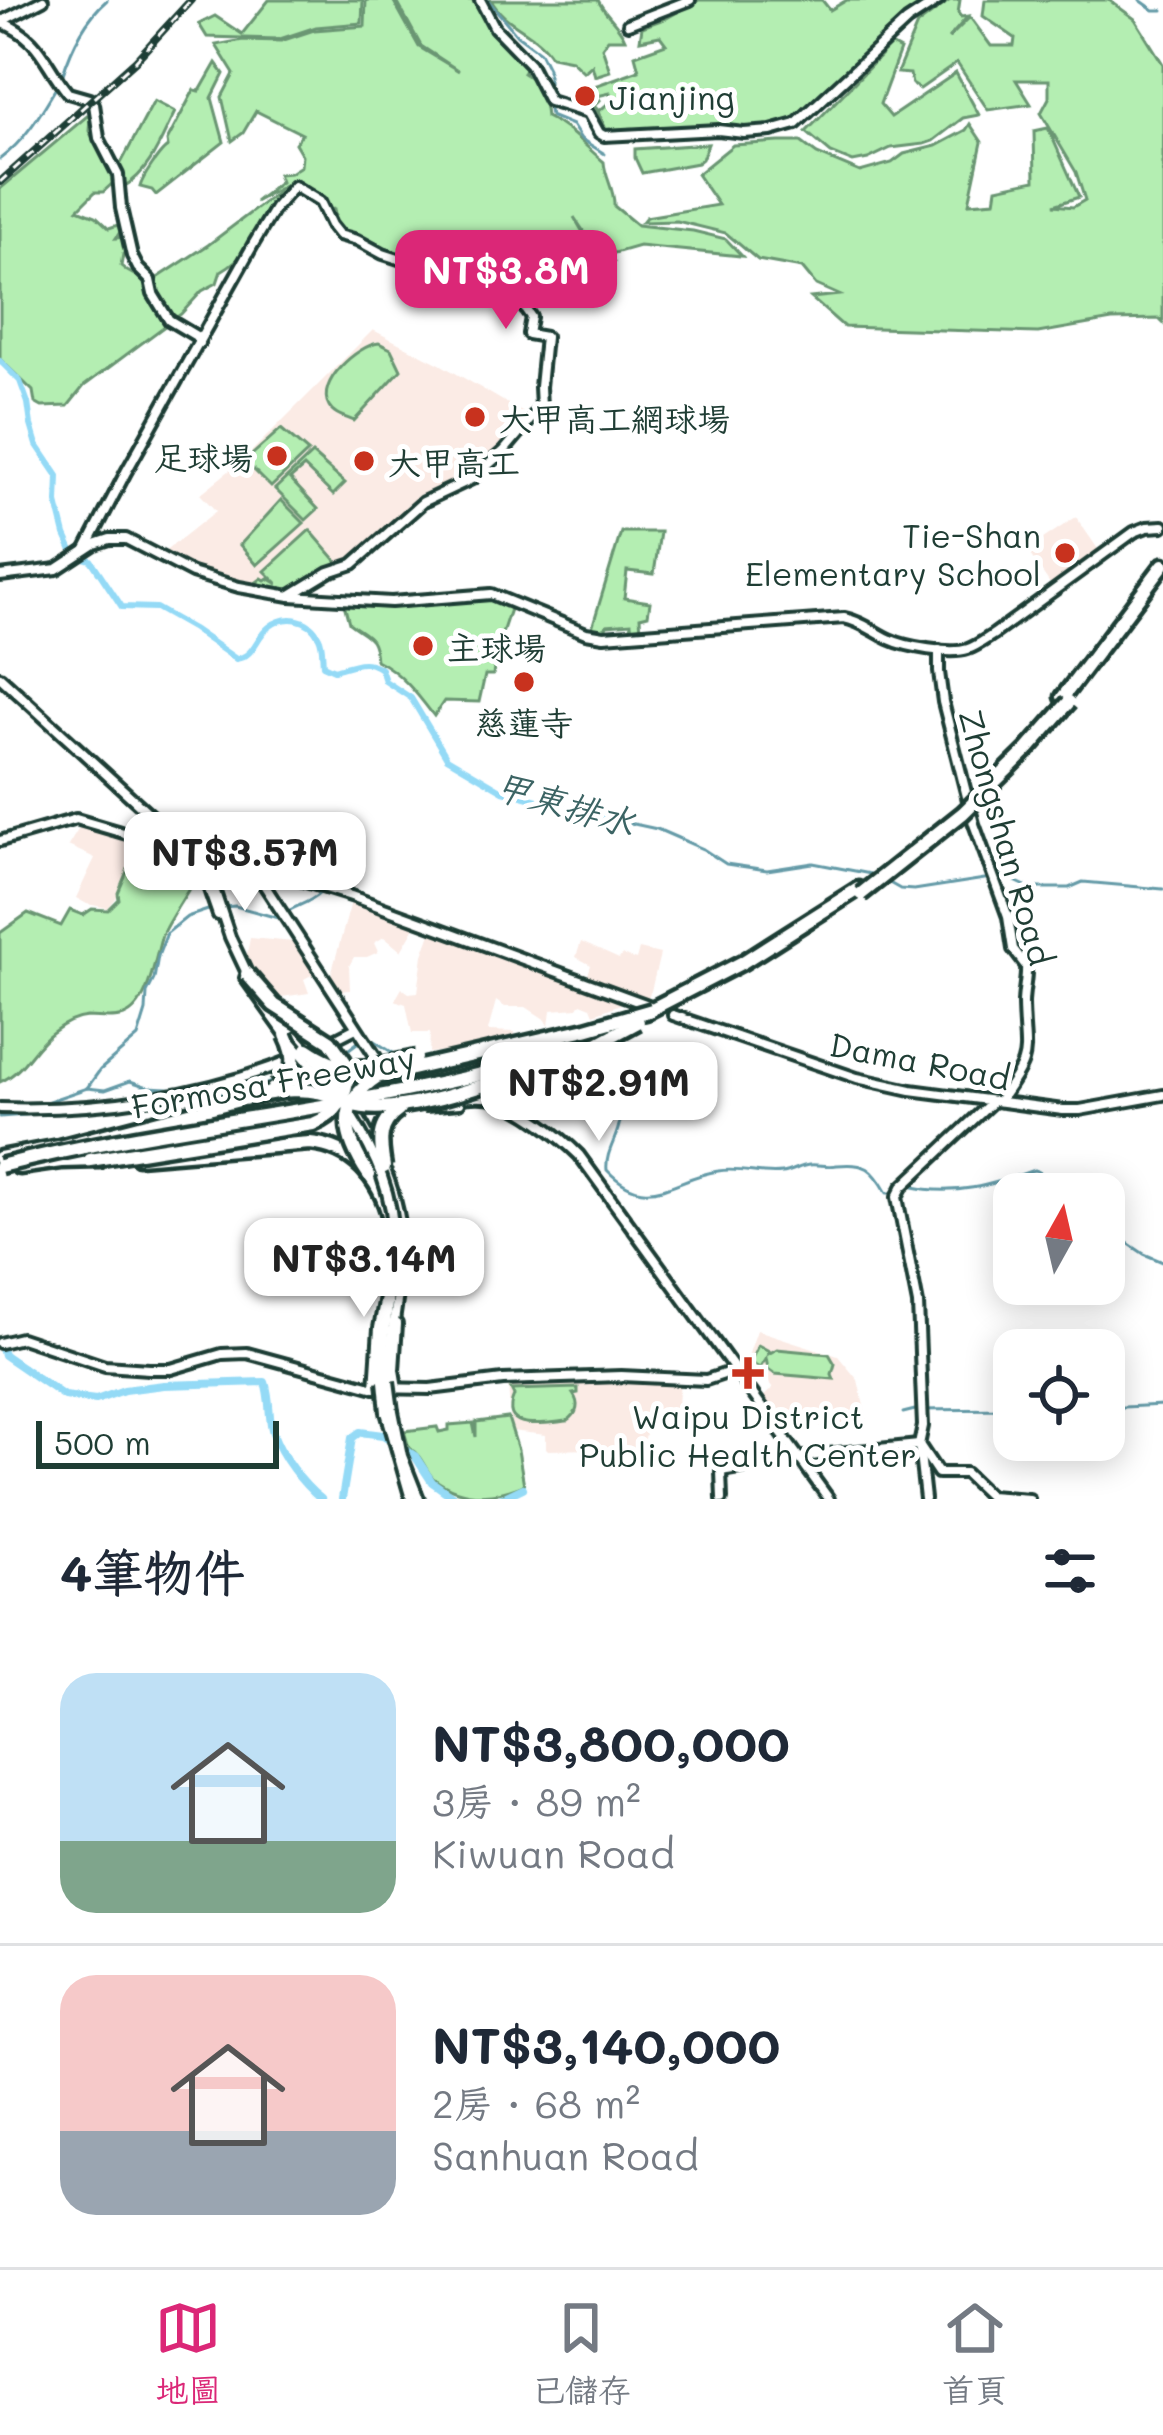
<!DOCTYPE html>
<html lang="zh-TW">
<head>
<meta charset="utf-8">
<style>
  :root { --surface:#fff; --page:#f2f2f3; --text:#1f2937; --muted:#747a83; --line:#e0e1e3; --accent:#db2777 }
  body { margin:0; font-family:Mali,"LXGW WenKai TC",sans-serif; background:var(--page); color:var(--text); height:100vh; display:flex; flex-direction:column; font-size:45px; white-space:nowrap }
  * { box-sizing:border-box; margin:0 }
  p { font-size:39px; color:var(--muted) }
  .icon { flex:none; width:66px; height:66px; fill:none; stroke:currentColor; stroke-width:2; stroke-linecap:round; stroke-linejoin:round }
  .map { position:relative; height:1499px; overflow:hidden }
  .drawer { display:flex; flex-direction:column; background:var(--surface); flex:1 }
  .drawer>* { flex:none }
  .needle { width:78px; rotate:8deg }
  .controls { position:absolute; left:993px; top:1173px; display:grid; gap:24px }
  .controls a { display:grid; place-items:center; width:132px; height:132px; border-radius:24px; background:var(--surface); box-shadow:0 6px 30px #0003; font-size:60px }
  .scale { position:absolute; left:36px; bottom:30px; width:243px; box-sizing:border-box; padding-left:12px; border:6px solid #1f3d34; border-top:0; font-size:33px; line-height:42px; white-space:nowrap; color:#1f3d34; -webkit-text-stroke:9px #fff; paint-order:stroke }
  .price { position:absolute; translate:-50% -102px; padding:0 27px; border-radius:24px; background:#fff; color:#222; font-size:39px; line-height:78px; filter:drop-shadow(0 3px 6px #0008) }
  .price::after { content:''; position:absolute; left:50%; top:72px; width:36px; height:27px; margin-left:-18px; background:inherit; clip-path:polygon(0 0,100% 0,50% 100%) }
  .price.active { background:var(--accent); color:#fff }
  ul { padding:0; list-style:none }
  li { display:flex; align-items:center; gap:36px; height:300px; padding:0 60px }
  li+li { border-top:3px solid var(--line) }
  li span { display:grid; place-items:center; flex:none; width:336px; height:240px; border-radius:36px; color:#555 }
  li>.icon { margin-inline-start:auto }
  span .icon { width:144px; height:144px; fill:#fffc; stroke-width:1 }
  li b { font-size:51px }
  h2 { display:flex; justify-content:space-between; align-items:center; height:144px; padding:0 60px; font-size:51px }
  .menu { display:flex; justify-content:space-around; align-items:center; height:168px; border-top:3px solid var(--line); background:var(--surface); font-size:33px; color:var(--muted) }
  .menu a { display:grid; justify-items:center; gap:6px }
  .menu .active { color:var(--accent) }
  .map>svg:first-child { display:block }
</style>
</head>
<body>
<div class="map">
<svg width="1163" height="1499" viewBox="0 0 1163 1499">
  <rect width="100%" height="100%" fill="#fff"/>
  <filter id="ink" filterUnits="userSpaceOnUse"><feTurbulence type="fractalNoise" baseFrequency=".00833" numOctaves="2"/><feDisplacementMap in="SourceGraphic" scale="24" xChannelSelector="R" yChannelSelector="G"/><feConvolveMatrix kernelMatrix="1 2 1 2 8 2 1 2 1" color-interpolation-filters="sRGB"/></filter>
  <g filter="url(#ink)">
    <g fill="#fbebe5">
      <path d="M 373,330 L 440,364 L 527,415 L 498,449 L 469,475 L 421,497 L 344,565 L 331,567 L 287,592 L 205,574 L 163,553 L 216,511 L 200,494 L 244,459 Z"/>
      <path d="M 1076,517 L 1102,555 L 1053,588 L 1028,552 L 1031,547 Z"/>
      <path d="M 133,816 L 152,831 L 149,837 L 141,835 L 116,898 L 108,908 L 87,904 L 76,898 L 95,858 L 68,846 L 81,825 L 120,834 Z"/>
      <path d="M 351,902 L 415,927 L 401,951 L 384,937 L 374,943 L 378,952 L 367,957 L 354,957 L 349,966 L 350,990 L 335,991 L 329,982 Z"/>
      <path d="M 431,933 L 626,1002 L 594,1014 L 591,1007 L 581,1003 L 578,1008 L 551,1010 L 549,1026 L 546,1020 L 526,1007 L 505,1007 L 496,1001 L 488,1031 L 515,1032 L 514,1042 L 429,1053 L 430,1033 L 412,1033 L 406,1004 L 395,1000 L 402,988 L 409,993 L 418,992 L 423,955 Z"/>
      <path d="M 250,938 L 294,942 L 315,973 L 304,979 L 309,993 L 274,998 L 257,978 L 246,959 Z"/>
      <path d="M 581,942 L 619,959 L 622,955 L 636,960 L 639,949 L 660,954 L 651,991 L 645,1002 L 586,981 L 591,965 L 576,957 Z"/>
      <path d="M 757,1330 L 838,1356 L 858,1380 L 867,1419 L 835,1427 L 781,1422 L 762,1398 L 773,1388 L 757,1369 L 745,1365 Z"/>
      <path d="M 620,1380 L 680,1381 L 678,1404 L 670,1416 L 655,1416 L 639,1448 L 548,1450 L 546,1448 L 546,1435 L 511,1431 L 508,1383 Z"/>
    </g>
    <g fill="#b4eeb2" stroke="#6a9673" stroke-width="3">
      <path d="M 269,0 L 363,0 L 362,23 L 316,27 L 280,39 L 207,37 L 199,24 L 215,16 L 242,34 Z"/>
      <path d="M 366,0 L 393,0 L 419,47 L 459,71 L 421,46 L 396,0 L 472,0 L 489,27 L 525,68 L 523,73 C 541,83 544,98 546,117 C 570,128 584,145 604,162 C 605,178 615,190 614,206 L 637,225 L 693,231 L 726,239 L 742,256 L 639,246 L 608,255 L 597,251 L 574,217 L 594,251 L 613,262 L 597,269 L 582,289 L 568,300 L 556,301 L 534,291 L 516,301 L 342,236 L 330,218 L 335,215 L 334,209 L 326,211 L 288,184 L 255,202 L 281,182 L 278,174 L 290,173 L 301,166 L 302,155 L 295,143 L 302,134 L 256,111 L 243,133 L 232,141 L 222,97 L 234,74 L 216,45 L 243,40 L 281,41 L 314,30 L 365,26 Z"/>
      <path d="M 491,0 L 598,0 C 605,15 619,24 625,39 L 608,39 L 602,47 L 610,71 L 595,76 L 592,65 L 584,72 L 571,60 L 551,56 C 537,32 504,25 491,0 Z"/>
      <path d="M 699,0 L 822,0 L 830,10 L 847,0 L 931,0 L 905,16 L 787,125 L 753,134 L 715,129 L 605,136 L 605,127 L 598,112 L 611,101 L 610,93 L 597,96 L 600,100 L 594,106 L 598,110 L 591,114 L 569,107 L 570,97 L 587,87 L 589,88 L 639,70 L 635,55 L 666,44 L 660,36 L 640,40 L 642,27 L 667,18 Z"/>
      <path d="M 950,0 L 960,0 L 958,13 L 961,17 L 968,16 L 948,39 L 970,17 L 991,46 L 1014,46 L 1015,38 L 983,16 L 985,0 L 1109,0 L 1135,19 L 1163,64 L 1163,323 L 1159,319 L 1112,320 L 1038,333 L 844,327 L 811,298 L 839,295 L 816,285 L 802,268 L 758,260 L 726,233 L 677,221 L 642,222 L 646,217 L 718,205 L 697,174 L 733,145 L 779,142 L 801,142 L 817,154 L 860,172 L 892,163 L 904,154 L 936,146 L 966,130 L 970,124 L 982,142 L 969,203 L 995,201 L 997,188 L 1035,180 L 1034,131 L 1048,128 L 1079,197 L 1054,205 L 1073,207 L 1085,200 L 1076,172 L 1041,113 L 1049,98 L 1049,80 L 1016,80 L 1031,104 L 988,110 L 957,63 L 920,89 L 912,84 L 910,74 L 897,73 L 917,25 Z"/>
      <path d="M 891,45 L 900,50 L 880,104 L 891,117 L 956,73 L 979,115 L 963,118 L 933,141 L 924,144 L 891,148 L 868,159 L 853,162 L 831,153 L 806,132 Z"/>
      <path d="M 216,63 L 224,74 L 212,98 L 224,142 L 156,195 L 152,190 L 140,187 C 142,178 161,150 168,147 L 167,141 L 194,90 L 200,91 Z"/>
      <path d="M 154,101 L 175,112 C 162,137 151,171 125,186 L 122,183 L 119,167 Z"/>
      <path d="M 87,116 L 90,118 L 89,131 L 113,176 L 114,182 L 103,192 L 95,192 L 78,209 L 96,216 L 109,228 L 118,225 L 120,232 L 116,238 L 123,237 L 127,251 L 123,254 L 121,266 C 128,273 131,273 139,277 C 147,281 151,292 156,300 L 153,281 L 208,245 L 282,189 L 289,188 C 269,217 252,254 221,271 L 217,283 L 202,291 L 181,314 L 84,386 L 68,406 L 42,407 L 35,403 L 33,391 L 0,359 L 0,189 Z"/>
      <path d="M 708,144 L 702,159 L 697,163 L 642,173 L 635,158 L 635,149 Z"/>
      <path d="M 379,343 L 391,349 L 401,370 L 354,421 C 345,417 334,415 329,406 C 315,383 358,345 379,343 Z"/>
      <path d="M 281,429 L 308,452 L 271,487 L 245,461 Z"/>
      <path d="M 312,454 L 345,483 L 333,495 L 304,467 L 290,479 L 318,509 L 306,520 L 275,489 Z"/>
      <path d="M 281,500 L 304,523 L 257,565 L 240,545 Z"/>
      <path d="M 310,530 L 340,565 L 330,567 L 286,591 L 254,584 L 262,578 L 265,580 L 268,578 L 278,584 L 265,571 Z"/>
      <path d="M 621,532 L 660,532 L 654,574 L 627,571 L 624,598 L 650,602 L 648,615 L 640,617 L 641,632 L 632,633 L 631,623 L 607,625 L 604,633 L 591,631 Z"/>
      <path d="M 482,598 L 511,606 L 497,648 L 493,675 L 485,675 L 479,702 L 444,701 L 434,716 C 418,695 401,672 376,660 C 374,634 367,637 349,623 L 344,604 L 387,606 Z"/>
      <path d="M 140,840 C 176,852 184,841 195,884 L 190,887 C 183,899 166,924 162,935 C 155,957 149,1007 124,1016 C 112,1020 99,1017 87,1017 C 75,1018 62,1025 53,1032 C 32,1047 25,1071 0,1082 L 0,933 L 28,913 L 61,926 L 70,910 L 83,915 L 92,909 L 108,910 L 119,899 L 118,893 Z"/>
      <path d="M 758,1345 L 769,1351 L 768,1354 L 777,1349 L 829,1354 L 835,1364 L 832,1374 L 834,1379 L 775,1374 L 768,1369 L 766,1358 L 760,1368 L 750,1363 Z"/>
      <path d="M 578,1388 L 578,1393 L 573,1394 C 580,1404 578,1414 567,1421 C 545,1423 498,1433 514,1396 L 511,1390 Z"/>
      <path d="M 508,1418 L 518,1450 L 524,1485 C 491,1499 460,1499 433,1478 C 423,1467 423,1456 409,1448 L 404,1431 L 437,1427 L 439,1432 L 449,1430 L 449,1425 L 473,1423 L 476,1437 L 476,1422 Z"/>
    </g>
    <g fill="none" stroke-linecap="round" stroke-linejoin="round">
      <g stroke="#659ba8" stroke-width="3">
        <path d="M 488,0 L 517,35 L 540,52 L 548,68 L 548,94"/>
        <path d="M 1140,0 L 1154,10 L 1163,10"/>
        <path d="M 62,77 C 71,48 84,20 107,0"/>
        <path d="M 548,103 L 550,116 L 572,125 L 581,139 L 605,154"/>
        <path d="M 0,159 C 26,140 41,113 57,86"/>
        <path d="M 606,818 L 657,829 L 703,849 L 726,864 L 767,870 L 813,863 L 876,875"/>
        <path d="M 884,880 L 900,889 L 914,890 L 1004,876 L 1030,888 L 1069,888 L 1083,882 L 1163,889"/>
        <path d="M 224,907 L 235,906 L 278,918 C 291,906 308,905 320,893"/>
        <path d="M 371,1039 L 398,1056"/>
        <path d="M 345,1052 L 361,1040"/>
        <path d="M 298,1075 L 318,1078"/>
        <path d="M 529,1075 C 551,1091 569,1080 590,1091 C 602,1096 611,1110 620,1120 C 618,1138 605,1152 607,1170 C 649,1214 673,1177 718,1171 C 740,1167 761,1176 782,1173 C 792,1172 799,1166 809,1165 C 818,1164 827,1167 837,1165 C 866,1162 873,1168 887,1193 L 897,1193"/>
        <path d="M 87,1088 L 100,1070 L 138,1037 L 146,1011 L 147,993 L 154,979 L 158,956 L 167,933 L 187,917 L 214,908"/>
        <path d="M 194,1092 C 221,1099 254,1090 278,1079"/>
        <path d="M 0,1117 L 38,1114 L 40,1107 L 46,1102 L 87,1088 L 105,1090 L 130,1081 L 148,1087 L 185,1089"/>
        <path d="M 905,1189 L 909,1186 C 953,1197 993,1185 1034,1170 L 1039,1172 L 1053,1194"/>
        <path d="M 1104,1227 L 1144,1254 L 1163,1262"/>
        <path d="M 1104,1408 L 1163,1405"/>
        <path d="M 903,1413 L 915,1410 L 1014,1409"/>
      </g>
      <path stroke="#94daf6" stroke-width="6" d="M 0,361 L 20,381 L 28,403 L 31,425 L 37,445 L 58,476 L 57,503 L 65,535 L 74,555 L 91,560 L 122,607 L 156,608 L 193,629 L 236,659 C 255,656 255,638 269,627 C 286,614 309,617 319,637 C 323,644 322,656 323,665 L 334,670 C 351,666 365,657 381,669 L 385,681 L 411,698 L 447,758 L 503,791 L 606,818"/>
      <g stroke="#94daf6" stroke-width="8">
        <path d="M 0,1343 L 4,1355 L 64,1396 L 96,1400 L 124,1390 L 164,1385 L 265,1382 C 271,1400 268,1419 273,1433 C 281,1456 302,1484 321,1499"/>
        <path d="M 342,1499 L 352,1438 L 360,1432 L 383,1435 L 415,1456 L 432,1482 L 456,1499"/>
        <path d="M 500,1499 L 523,1488"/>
      </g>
      <g stroke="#1f3d34" stroke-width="16">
        <g id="secondary">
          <path d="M 480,0 L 495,28 L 530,64 L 549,101 L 588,113 L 599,133 L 604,136 L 718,130 L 744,133 L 771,131 L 796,124 L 907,21 L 939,0"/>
          <path d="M 2,21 L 43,0"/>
          <path d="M 1,22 C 42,39 42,61 68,93 L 89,99 L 94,104 L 99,138 L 118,175 L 121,208 L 132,256 L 138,268 L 150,280 L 153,294 L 169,320 L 196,336 L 199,343"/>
          <path d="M 628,24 L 690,0"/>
          <path d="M 86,549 L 126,472 L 254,243 L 275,208 L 294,186 L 320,202 L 331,225 L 339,235 L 357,240 L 383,254 L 467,281 L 504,300 L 521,303 L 531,317 L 528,334 L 545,337 L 540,387 L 541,407 L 504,451 L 472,479 L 423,502 L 353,564 L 329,572 L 291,595"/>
          <path d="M 0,576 L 57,569 L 95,544 L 110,539 L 126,539 L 192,573 L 239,587 L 290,596 L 391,602 L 491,594 L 586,633 L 604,636 L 844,618 C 861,621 874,632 889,639 C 906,647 951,655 968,649 C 977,646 986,639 994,634 L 1134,532 L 1147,527 L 1163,526"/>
          <path d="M 939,650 L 939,672 L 943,702 L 974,824 L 1008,917 L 1013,949 L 1026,966 C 1027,978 1023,991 1023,1004 C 1024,1059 1034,1053 999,1101"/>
          <path d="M 0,677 L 190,851 L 210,877 L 230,937 L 247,973"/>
          <path d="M 0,841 L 76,819 L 161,844 L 179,840"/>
          <path d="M 190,851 C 215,862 240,856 259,877 L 389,1077 L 399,1090 L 417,1101"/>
          <path d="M 203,872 L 218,915"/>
          <path d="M 259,877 L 263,873 L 284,875 L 351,896 L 648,1005"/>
          <path d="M 245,978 L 286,1035"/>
          <path d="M 268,1006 L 306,1048"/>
          <path d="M 673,1015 L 857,1078 L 911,1090 L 1063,1110 L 1080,1110 L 1163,1095"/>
          <path d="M 309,1052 L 356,1028"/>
          <path d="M 455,1099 C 469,1097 482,1095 496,1099 C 522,1107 560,1136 579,1155 L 829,1499"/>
          <path d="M 351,1105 C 378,1149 401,1195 402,1247 C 402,1292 388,1335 389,1381"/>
          <path d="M 426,1106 L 459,1103"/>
          <path d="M 0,1108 C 99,1111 204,1096 296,1058"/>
          <path d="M 0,1343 L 21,1338 L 105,1366 L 149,1369 L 171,1369 L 222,1354 L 247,1353 L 375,1388 L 430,1389 L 503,1380 L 621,1376 L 706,1380 L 736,1370"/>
          <path d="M 383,1381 L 383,1353 L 394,1243"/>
          <path d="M 375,1388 L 379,1328 L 387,1286"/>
          <path d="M 397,1388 L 394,1370 L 397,1324"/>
          <path d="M 393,1411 L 402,1456 L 419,1499"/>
          <path d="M 386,1412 L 411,1499"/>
          <path d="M 920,1446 L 938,1473 L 965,1473 L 989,1496 L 1029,1499"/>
          <path d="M 722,1499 L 721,1471 L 818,1455 L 919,1445"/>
          <path d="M 925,1499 L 919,1445 L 923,1426 L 918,1304 L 897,1197 L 902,1187 L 992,1102"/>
        </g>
      </g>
      <g stroke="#1f3d34" stroke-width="21">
        <g id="highway">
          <path d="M 1063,697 L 1163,565"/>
          <path d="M 646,1012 L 743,962 L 858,889"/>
          <path d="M 544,1049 L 605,1029"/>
          <path d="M 138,1157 L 310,1143 C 353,1147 380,1178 390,1219"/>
          <path d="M 0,1158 L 59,1147 L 243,1099"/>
          <path d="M 19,1167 L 61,1161 L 100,1160"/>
        </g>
      </g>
      <use href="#secondary" stroke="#fff" stroke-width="8"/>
      <use href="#highway" stroke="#fff" stroke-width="12"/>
      <g stroke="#1f3d34" stroke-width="8">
        <path id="rail" d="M 0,182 L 136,60 L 191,0"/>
      </g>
      <use href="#rail" stroke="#fff" stroke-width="3" stroke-dasharray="9" stroke-linecap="butt"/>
      <g stroke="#1f3d34" stroke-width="16" stroke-linecap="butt">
        <g id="secondary-bridge">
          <path d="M 291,1041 L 335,1094"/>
          <path d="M 314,1057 L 342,1093"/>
          <path d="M 351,1116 C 376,1155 394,1196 394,1243"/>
          <path d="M 383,1381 L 386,1412"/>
          <path d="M 389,1381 L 393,1411"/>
        </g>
      </g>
      <g stroke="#1f3d34" stroke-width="21" stroke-linecap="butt">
        <g id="highway-bridge">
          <path d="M 861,894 L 963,813 L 1028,749 L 1069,702"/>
          <path d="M 247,974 L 274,1005 L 330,1041 L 345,1062"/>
          <path d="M 307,1049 C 349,1078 369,1067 416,1058"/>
          <path d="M 553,1061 L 599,1043 L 638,1022"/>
          <path d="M 273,1089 C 298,1078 297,1057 286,1035"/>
          <path d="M 243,1099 C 277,1091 306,1084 340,1099"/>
          <path d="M 351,1104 C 394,1119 490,1084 534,1068"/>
          <path d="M 90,1160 L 313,1124 C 336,1115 348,1097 347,1072"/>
          <path d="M 0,1166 C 184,1119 375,1110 557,1053"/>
          <path d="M 384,1167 C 380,1143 377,1125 399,1110"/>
          <path d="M 369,1175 C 345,1139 334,1105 377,1077 L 586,1029 L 652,1010"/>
        </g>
      </g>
      <use href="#secondary-bridge" stroke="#fff" stroke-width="8"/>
      <use href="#highway-bridge" stroke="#fff" stroke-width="12"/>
    </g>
  </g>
  <g fill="#c8321e" stroke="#fff" stroke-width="4.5">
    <circle cx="585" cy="96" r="12"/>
    <circle cx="475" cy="417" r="12"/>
    <circle cx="277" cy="456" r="12"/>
    <circle cx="364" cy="461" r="12"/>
    <circle cx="1065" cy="553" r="12"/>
    <circle cx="423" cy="646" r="12"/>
    <circle cx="524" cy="682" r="12"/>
    <path d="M742 1355h12v12h12v12h-12v12h-12v-12h-12v-12h12z"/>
  </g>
  <g text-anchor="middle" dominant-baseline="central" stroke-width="10" stroke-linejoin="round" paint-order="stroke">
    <g font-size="33" fill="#1f3d34" stroke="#fff" text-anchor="start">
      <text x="609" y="96">Jianjing</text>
      <text x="499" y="417">大甲高工網球場</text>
      <text x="253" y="456" text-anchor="end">足球場</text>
      <text x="388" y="461">大甲高工</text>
      <text x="1041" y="534" text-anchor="end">Tie-Shan<tspan x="1041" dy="38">Elementary School</tspan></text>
      <text x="447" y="646">主球場</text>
      <text x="524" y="721" text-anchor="middle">慈蓮寺</text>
      <text x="748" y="1415" text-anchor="middle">Waipu District<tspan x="748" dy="38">Public Health Center</tspan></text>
    </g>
    <g font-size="33" fill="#1f3d34" stroke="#fff">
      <text transform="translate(1007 837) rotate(74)">Zhongshan Road</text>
      <text transform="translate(920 1060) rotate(11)">Dama Road</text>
      <text transform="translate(273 1081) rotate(-10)">Formosa Freeway</text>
    </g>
    <g font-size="36" font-style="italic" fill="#3c6464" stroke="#fff">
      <text transform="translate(565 803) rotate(16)">甲東排水</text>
    </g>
  </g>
</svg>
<div class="controls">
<a><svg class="needle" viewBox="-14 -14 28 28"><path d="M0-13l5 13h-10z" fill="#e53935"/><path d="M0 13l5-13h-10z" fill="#747a83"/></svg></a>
<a><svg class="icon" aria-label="locate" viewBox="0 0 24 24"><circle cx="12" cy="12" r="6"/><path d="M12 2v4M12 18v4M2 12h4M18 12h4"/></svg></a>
</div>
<div class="scale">500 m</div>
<b class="price active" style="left:506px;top:332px">NT$3.8M</b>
<b class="price" style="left:245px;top:914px">NT$3.57M</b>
<b class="price" style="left:599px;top:1144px">NT$2.91M</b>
<b class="price" style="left:364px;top:1320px">NT$3.14M</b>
</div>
<section class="drawer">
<h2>4筆物件<svg class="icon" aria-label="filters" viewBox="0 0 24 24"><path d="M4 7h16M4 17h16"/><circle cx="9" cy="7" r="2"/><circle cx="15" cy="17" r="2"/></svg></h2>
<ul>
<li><span style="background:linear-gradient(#bfe0f5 70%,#7fa58c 0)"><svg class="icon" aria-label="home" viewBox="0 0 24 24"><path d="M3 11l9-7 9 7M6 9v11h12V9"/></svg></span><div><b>NT$3,800,000</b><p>3房 · 89 m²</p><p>Kiwuan Road</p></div></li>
<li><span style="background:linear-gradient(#f6c9c9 65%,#9aa5b1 0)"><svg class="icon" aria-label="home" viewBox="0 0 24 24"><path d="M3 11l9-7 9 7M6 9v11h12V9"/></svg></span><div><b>NT$3,140,000</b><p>2房 · 68 m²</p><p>Sanhuan Road</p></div></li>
</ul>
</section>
<nav class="menu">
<a class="active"><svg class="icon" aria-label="map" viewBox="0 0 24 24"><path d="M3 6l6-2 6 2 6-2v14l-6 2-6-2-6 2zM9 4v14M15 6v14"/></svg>地圖</a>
<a><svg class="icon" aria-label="saved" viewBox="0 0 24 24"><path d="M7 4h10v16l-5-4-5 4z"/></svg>已儲存</a>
<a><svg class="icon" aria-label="home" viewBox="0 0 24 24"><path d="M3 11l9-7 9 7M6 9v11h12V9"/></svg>首頁</a>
</nav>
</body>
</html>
